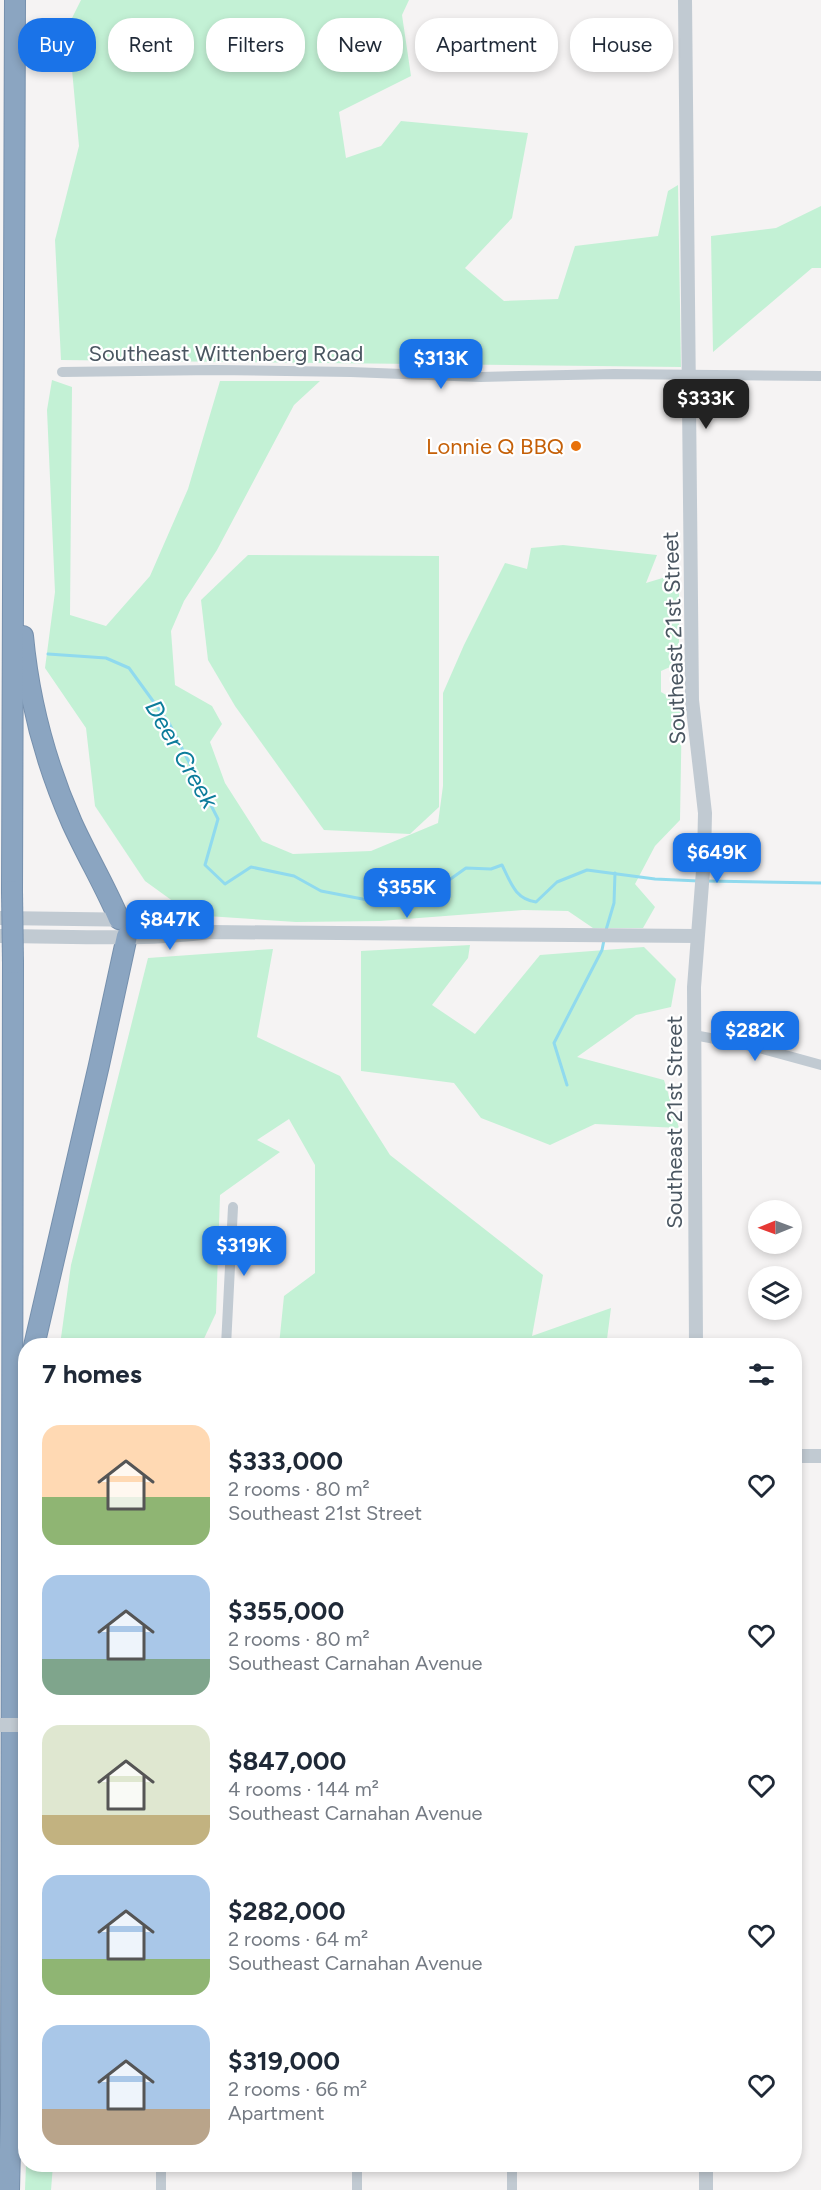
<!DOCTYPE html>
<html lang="en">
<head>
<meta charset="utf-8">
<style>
  :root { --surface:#fff; --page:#f6f6f7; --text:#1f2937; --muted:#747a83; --accent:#1a73e8 }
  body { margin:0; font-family:Figtree,sans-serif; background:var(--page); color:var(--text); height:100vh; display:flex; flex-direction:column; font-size:22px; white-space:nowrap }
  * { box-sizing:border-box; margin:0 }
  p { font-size:20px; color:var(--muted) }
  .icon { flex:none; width:33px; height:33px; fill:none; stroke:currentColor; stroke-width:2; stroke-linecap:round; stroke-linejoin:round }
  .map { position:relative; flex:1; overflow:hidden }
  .panel { position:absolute; left:18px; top:1338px; width:784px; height:834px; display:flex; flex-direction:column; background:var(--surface); border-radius:24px; box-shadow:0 3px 9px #0003 }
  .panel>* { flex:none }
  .top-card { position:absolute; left:18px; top:18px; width:786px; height:54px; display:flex; gap:12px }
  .needle { width:39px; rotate:269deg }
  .tools { position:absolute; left:748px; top:1200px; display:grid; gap:12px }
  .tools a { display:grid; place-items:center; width:54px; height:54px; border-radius:50%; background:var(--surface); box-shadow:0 3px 9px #0003; font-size:30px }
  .price { position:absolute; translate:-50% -51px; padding:0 14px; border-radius:12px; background:var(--accent); color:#fff; font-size:20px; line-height:39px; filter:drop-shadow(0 2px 3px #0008) }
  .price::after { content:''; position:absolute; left:50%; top:36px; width:18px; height:14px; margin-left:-9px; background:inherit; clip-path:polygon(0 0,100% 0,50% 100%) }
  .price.on { background:#222; color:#fff }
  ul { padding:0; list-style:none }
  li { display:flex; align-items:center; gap:18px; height:150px; padding:0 24px }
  li span { display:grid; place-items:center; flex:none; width:168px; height:120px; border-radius:18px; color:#555 }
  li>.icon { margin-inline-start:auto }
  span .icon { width:72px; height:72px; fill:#fffc; stroke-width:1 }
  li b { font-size:26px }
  h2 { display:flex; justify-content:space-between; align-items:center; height:72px; padding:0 24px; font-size:26px }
  .chip { padding:0 21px; border-radius:24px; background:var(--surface); box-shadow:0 3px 9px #0003; font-size:21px; line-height:54px }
  .chip.on { background:var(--accent); color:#fff }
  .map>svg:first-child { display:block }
</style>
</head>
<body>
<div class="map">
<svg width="821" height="2190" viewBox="0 0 821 2190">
  <rect width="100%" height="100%" fill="#f5f3f3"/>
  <g fill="#c3f1d5">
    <path d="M 81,0 L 409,0 L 402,15 L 411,76 L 339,112 L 346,158 L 381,146 L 401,121 L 528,133 L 512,218 L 465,268 L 504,301 L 558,299 L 575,246 L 658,236 L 668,191 L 678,185 L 681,367 L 61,360 L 55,240 L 79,146 L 68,26 Z"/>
    <path d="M 821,206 L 821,268 L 812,268 L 713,352 L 711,236 L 776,228 Z"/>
    <path d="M 52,380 L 72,387 L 70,615 L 106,626 L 150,576 L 188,489 L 220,381 L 320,381 L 294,405 L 217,550 L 184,601 L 171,631 L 175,685 L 212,706 L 222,724 L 210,742 L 225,783 L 262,841 L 293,854 L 371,851 L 438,823 L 443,786 L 443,693 L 464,645 L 505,563 L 527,569 L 531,548 L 563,545 L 657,555 L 646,583 L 679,573 L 679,663 L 661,671 L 661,692 L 682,704 L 680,820 L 655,846 L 635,884 L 655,907 L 643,928 L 593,928 L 568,911 L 523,910 L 380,921 L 296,922 L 192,915 L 145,881 L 95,806 L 86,728 L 45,668 L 55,592 L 47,410 Z"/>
    <path d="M 248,555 L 439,556 L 439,807 L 410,834 L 324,830 L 235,706 L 208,660 L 201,600 Z"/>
    <path d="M 470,945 L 468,958 L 432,1005 L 475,1034 L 540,955 L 644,947 L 676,979 L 671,1007 L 636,1015 L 577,1057 L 664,1080 L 679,1128 L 595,1124 L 550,1145 L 481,1118 L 454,1083 L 361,1071 L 361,951 Z"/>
    <path d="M 273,949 L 257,1037 L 340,1076 L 390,1155 L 543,1275 L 532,1336 L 611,1308 L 607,1339 L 602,1345 L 279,1345 L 284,1296 L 315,1273 L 315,1165 L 289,1119 L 257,1140 L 280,1152 L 220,1195 L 216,1313 L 201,1345 L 60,1345 L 71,1265 L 148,958 Z"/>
    <path d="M 26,2165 L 53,2165 L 51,2190 L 25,2190 Z"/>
  </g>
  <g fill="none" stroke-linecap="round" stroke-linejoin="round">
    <g stroke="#90daee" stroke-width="3">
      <path d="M 48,654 L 106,658 L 129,668 L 169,723 L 218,819 L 205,865 L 225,884 L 251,867 L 294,876 L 321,891 L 378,902 L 412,900 L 435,890 L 466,868 L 491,869 L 502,865 C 511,883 515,899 536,902 L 557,882 L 587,870 L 655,879 L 699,881"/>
      <path d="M 706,881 L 821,883"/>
      <path d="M 606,930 L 614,903 L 615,873"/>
      <path d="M 567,1085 L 554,1043 L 602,950 L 604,940"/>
    </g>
    <g stroke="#7690ad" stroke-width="22">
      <g id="motorway">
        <path d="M 23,636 C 29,701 46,764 72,823 C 87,856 105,886 119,919"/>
        <path d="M 12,891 L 15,0"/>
        <path d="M 34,1346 L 99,1065 L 127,936"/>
        <path d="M 9,2190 L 11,2109 L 13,963"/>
      </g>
    </g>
    <g stroke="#c1cad2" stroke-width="10">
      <path d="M 62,372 L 214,370 L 351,372 L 480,377 L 614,374 L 821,376"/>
      <path d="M 694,1035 L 752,1046 L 821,1065"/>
      <path d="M 226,1346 L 233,1207"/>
      <path d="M 161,2164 L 161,2190"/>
      <path d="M 512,2164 L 512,2190"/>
      <path d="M 357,2190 L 357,2164"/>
    </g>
    <g stroke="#c1cad2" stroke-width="14">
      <path d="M 685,0 L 692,700 L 705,813 L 704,858 L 694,987 L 696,1346"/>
      <path d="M 0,918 L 147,920 L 199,930"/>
      <path d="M 0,936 C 70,936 141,941 210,932 L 697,936"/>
      <path d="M 795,1456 L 821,1456"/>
      <path d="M 706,2164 L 706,2190"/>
    </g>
    <use href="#motorway" stroke="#8ba5c1" stroke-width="20"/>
    <g stroke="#7690ad" stroke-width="22" stroke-linecap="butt">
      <path id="motorway-bridge" d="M 12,891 L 13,963"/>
    </g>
    <path stroke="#c1cad2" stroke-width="14" d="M 0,1725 L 26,1725"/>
    <use href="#motorway-bridge" stroke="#8ba5c1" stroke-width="20"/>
  </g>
  <circle fill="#e8710a" stroke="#fff" stroke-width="2" cx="576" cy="446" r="6"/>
  <g text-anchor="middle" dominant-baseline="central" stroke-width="4.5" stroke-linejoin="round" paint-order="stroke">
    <g font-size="22" fill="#4a5661" stroke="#fff">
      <text x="226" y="353">Southeast Wittenberg Road</text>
      <text transform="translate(674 638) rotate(-92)">Southeast 21st Street</text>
      <text transform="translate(674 1122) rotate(-90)">Southeast 21st Street</text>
    </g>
    <g font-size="22" fill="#c56008" stroke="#fff" text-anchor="end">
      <text x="564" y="446">Lonnie Q BBQ</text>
    </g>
    <g font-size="24" font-style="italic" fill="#0c7c9b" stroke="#fff">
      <text transform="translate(182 754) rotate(60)">Deer Creek</text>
    </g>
  </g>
</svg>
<div class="tools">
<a><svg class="needle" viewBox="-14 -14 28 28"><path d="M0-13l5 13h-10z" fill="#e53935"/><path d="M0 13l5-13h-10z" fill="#747a83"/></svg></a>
<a><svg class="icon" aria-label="layers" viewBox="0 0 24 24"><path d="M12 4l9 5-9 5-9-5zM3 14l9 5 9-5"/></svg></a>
</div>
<b class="price" style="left:441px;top:390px">$313K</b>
<b class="price on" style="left:706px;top:430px">$333K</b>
<b class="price" style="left:717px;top:884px">$649K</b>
<b class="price" style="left:407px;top:919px">$355K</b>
<b class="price" style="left:170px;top:951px">$847K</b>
<b class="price" style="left:755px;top:1062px">$282K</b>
<b class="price" style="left:244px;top:1277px">$319K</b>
<div class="top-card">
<a class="chip on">Buy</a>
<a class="chip">Rent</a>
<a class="chip">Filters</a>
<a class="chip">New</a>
<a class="chip">Apartment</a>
<a class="chip">House</a>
</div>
<section class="panel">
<h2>7 homes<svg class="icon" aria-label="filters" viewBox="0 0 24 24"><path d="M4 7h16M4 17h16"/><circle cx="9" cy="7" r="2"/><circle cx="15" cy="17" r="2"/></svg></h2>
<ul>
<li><span style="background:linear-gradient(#ffd9b3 60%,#8fb573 0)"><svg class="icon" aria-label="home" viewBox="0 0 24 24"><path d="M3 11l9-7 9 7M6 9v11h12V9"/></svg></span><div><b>$333,000</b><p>2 rooms · 80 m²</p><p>Southeast 21st Street</p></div><svg class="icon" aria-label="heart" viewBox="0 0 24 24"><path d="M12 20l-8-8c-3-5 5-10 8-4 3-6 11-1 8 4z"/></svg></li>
<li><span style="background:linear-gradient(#a9c7e8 70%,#7fa58c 0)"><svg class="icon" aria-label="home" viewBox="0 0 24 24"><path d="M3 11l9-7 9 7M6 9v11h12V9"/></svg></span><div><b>$355,000</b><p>2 rooms · 80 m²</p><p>Southeast Carnahan Avenue</p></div><svg class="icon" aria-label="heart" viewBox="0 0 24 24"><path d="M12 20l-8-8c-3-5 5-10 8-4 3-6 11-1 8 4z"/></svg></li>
<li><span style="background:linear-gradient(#dfe7d0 75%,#c2b280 0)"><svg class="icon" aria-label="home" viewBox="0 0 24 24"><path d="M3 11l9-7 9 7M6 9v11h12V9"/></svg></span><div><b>$847,000</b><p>4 rooms · 144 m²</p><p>Southeast Carnahan Avenue</p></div><svg class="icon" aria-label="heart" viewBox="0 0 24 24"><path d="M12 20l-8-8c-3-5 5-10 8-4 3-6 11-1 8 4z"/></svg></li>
<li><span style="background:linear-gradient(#a9c7e8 70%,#8fb573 0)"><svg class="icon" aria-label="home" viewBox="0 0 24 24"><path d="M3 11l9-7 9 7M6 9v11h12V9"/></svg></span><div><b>$282,000</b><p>2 rooms · 64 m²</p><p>Southeast Carnahan Avenue</p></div><svg class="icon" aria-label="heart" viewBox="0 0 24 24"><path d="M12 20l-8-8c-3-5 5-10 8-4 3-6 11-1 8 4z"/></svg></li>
<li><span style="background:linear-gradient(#a9c7e8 70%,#b9a48a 0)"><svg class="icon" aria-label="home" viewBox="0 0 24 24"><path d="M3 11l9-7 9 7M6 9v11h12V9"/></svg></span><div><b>$319,000</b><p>2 rooms · 66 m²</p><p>Apartment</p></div><svg class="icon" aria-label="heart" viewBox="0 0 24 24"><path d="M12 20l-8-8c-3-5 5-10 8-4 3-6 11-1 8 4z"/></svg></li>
</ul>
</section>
</div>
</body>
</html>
